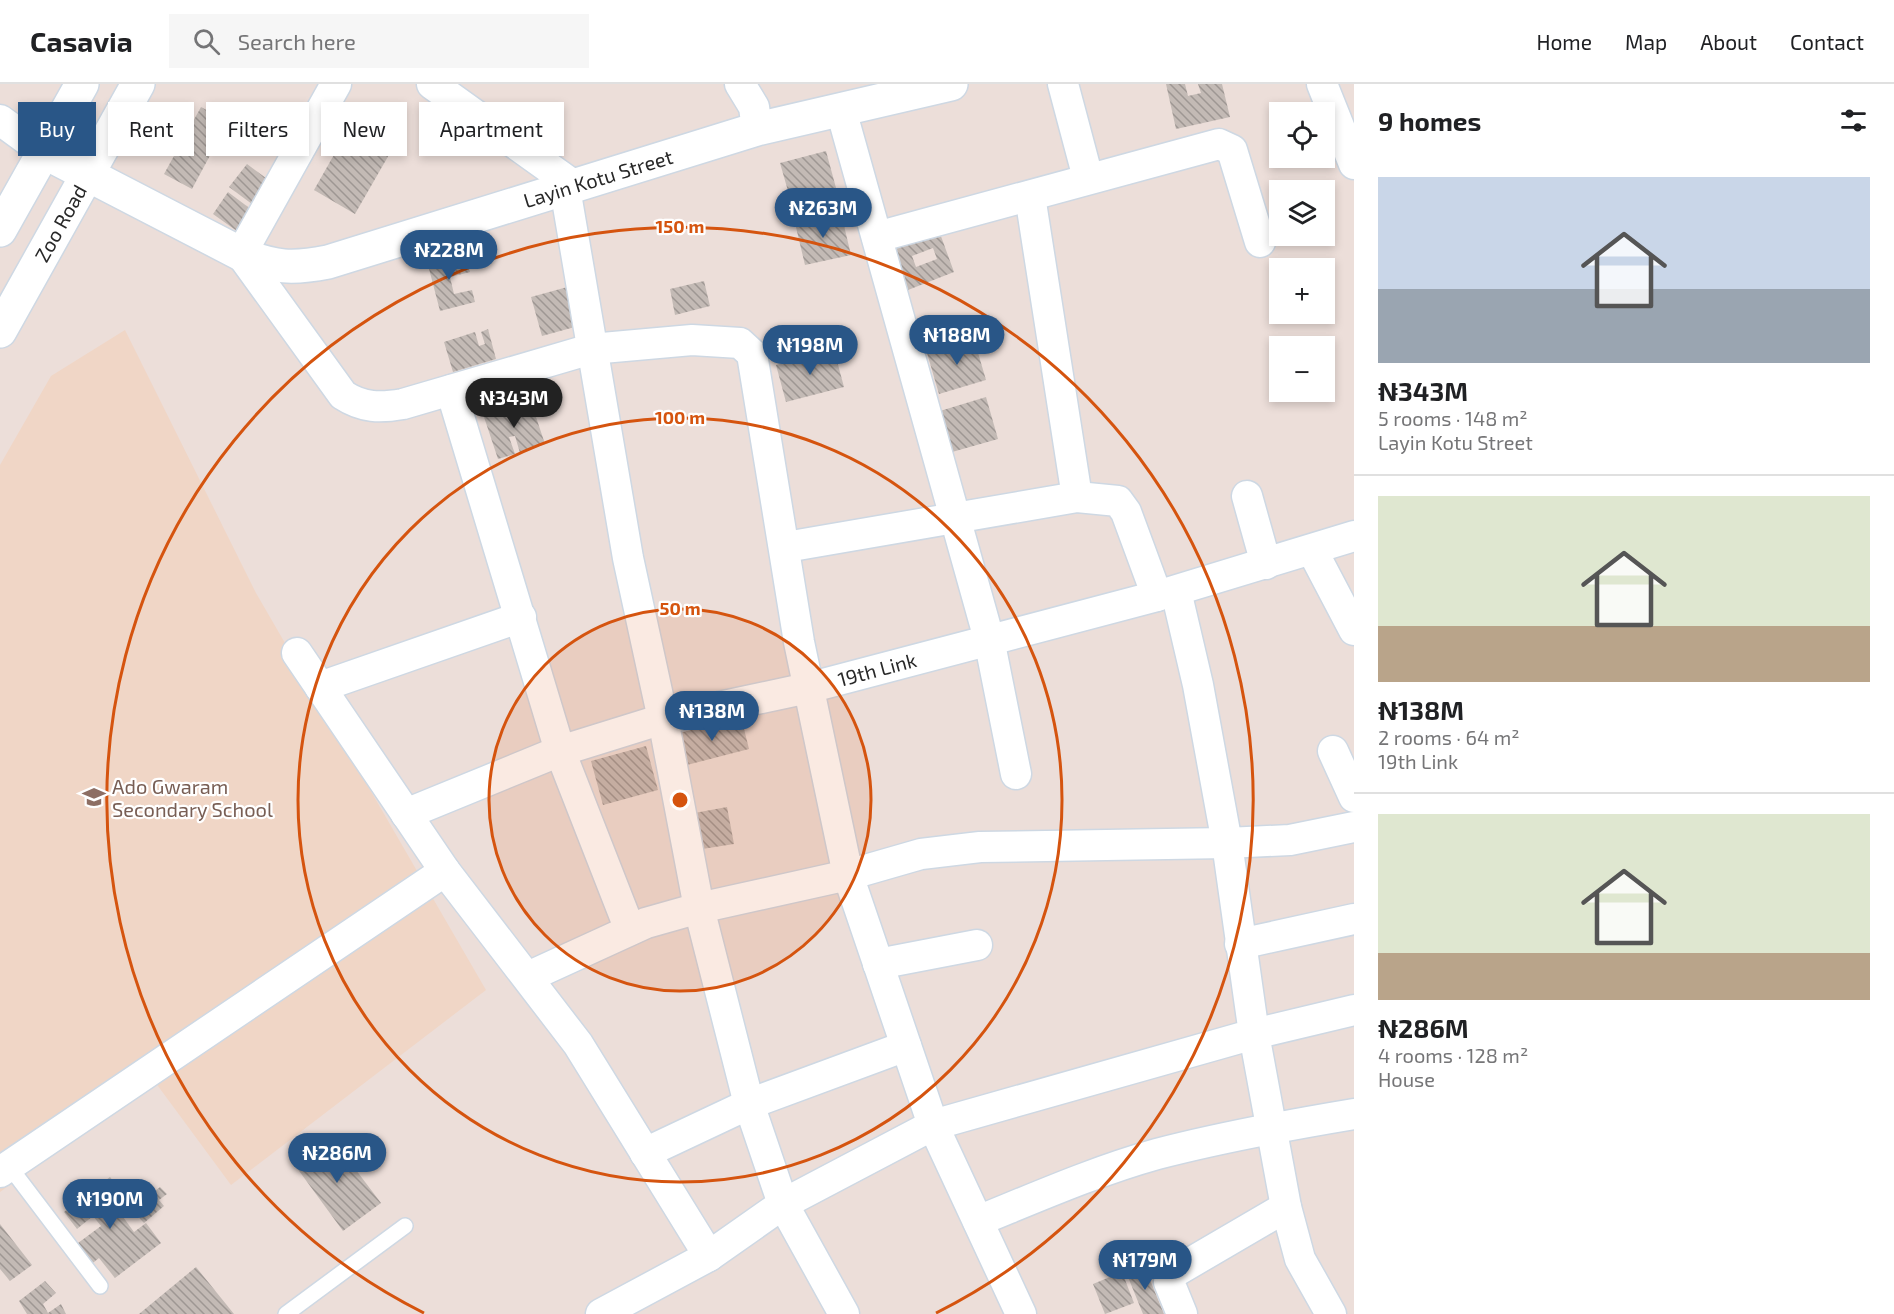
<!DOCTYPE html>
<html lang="en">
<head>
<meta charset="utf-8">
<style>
  :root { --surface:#fff; --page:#f6f6f6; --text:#202124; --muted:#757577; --line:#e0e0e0; --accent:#295687 }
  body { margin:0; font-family:"Exo 2",sans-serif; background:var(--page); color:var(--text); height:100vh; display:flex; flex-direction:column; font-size:22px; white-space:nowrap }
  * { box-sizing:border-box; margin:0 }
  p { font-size:20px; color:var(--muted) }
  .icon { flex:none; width:33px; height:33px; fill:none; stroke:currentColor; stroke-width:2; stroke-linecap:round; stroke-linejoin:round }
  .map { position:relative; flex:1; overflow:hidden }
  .details { display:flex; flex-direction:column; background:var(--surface); width:540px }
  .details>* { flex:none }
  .banner { position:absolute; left:18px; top:18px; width:570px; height:54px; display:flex; gap:12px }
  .buttons { position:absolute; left:1269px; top:18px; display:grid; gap:12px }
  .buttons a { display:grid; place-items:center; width:66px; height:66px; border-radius:0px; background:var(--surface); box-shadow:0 3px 9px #0003; font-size:30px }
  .price { position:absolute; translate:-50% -51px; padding:0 14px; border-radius:21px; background:var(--accent); color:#fff; font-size:20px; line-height:39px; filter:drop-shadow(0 2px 3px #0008) }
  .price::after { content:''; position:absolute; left:50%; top:36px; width:18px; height:14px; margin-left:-9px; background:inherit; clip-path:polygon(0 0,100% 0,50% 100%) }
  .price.on { background:#222; color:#fff }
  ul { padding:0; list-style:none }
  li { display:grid; align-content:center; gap:12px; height:318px; padding:0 24px }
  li+li { border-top:2px solid var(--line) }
  li span { display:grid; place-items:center; height:186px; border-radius:0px; color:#555 }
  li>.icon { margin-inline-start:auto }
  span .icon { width:108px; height:108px; fill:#fffc; stroke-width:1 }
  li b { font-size:26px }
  h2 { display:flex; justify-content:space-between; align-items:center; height:72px; padding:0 24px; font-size:26px }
  .tag { padding:0 21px; border-radius:0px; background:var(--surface); box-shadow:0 3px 9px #0003; font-size:21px; line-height:54px }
  .tag.on { background:var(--accent); color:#fff }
  header { display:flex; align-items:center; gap:36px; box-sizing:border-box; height:84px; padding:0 30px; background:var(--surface); border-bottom:2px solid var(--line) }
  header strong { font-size:28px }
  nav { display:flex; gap:33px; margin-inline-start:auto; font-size:21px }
  .search { width:420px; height:54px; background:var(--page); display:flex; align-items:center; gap:15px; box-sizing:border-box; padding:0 21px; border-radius:0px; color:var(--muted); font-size:22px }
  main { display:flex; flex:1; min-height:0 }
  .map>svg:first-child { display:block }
</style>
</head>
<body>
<header>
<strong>Casavia</strong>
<div class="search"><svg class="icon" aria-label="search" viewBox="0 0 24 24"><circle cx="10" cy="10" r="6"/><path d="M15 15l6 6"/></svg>Search here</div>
<nav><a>Home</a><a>Map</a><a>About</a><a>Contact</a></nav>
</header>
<main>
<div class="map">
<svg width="1354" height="1230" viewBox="0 0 1354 1230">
  <defs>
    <pattern id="building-back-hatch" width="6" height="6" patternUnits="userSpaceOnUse" patternTransform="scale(1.5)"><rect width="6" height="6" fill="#c3bab5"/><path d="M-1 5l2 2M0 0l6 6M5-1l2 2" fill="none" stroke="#9e9793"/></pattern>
  </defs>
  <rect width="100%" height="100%" fill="#ecded9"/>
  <path fill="#f0d6c6" d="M 125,246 L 256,509 L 486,906 L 231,1101 L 155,998 L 0,1108 L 0,381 L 51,292 Z"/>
  <g fill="url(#building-back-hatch)" fill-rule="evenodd">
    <path d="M 1166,0 L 1185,0 L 1188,12 L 1201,9 L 1198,0 L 1222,0 L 1230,33 L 1176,45 Z"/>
    <path d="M 275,20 L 305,37 L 285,71 L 255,54 Z"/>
    <path d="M 201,23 L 228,38 L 192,105 L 164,90 Z"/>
    <path d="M 348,46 L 390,69 L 355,130 L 314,106 Z"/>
    <path d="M 826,67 L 839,115 L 794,128 L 780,79 Z"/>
    <path d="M 247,80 L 274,100 L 256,123 L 229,103 Z"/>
    <path d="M 228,108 L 256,129 L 241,150 L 213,130 Z"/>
    <path d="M 841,129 L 851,171 L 805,181 L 795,139 Z"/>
    <path d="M 938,144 L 954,188 L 908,206 L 891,162 ZM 933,164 L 937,175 L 916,183 L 912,172 Z"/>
    <path d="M 464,168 L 470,188 L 450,193 L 454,210 L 472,206 L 475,218 L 440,227 L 427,177 Z"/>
    <path d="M 704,197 L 710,222 L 675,231 L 670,205 Z"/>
    <path d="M 571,202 L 582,241 L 542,252 L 531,213 Z"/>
    <path d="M 488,245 L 496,275 L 453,288 L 444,258 L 475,248 L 479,262 L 485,260 L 481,248 Z"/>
    <path d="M 974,255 L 986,296 L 939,310 L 927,269 Z"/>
    <path d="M 834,266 L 844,303 L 786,318 L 776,281 Z"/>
    <path d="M 986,313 L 998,355 L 952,368 L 940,327 Z"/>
    <path d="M 530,315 L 545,360 L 520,369 L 515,352 L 509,353 L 515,370 L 498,375 L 483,330 Z"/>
    <path d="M 741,633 L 749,665 L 683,682 L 675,650 Z"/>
    <path d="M 646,662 L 658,706 L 603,721 L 591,677 Z"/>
    <path d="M 727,723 L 734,760 L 696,766 L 689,730 Z"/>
    <path d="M 331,1053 L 381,1119 L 343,1147 L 294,1080 Z"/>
    <path d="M 110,1093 L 129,1118 L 118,1126 L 134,1148 L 146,1139 L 161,1159 L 115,1194 L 99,1174 L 89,1182 L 74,1162 L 101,1142 L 93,1132 L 77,1145 L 64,1128 Z"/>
    <path d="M 149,1103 L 154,1108 L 160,1103 L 167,1110 L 159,1116 L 164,1122 L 144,1139 L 128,1122 Z"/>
    <path d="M 0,1140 L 32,1181 L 10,1197 L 0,1185 Z"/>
    <path d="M 1144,1181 L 1164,1230 L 1143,1230 L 1126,1188 Z"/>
    <path d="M 196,1183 L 234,1230 L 139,1230 Z"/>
    <path d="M 1122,1188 L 1134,1219 L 1105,1230 L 1093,1200 Z"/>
    <path d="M 45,1197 L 56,1209 L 43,1220 L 48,1229 L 61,1220 L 66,1230 L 27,1230 L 19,1217 Z"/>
  </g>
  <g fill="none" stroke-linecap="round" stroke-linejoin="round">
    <g stroke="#ced8e3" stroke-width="18">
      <g id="service">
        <path d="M 9,1082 L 100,1202"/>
        <path d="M 286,1230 L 405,1142"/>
      </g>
    </g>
    <g stroke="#ced8e3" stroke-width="33">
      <g id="minor">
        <path d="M 336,0 L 241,170 L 343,311 C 363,324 380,324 403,320 L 591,265 L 692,256 L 740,259 L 752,270 L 799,558 L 848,791 L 699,824 L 646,839 L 528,893"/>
        <path d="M 432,0 L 573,101"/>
        <path d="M 740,0 L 754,23 L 757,45"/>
        <path d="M 1063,0 L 1088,94"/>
        <path d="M 1322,0 L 1354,80"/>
        <path d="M 841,26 L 989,555 L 1016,690"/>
        <path d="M 0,36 L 44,68"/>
        <path d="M 565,104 L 628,474 L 663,635 L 699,824 L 749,1020 L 783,1120 L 709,1172 L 601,1230"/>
        <path d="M 1030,112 L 1077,413"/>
        <path d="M 877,153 L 1219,60 L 1232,66 L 1260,158"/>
        <path d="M 451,306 L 560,667 L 630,846"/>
        <path d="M 1247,412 L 1266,480"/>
        <path d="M 786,463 L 1077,413 L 1118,417 L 1126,428 L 1157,512"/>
        <path d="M 1312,466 L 1354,546"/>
        <path d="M 1176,507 L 1198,601 L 1227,759 L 1290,756 L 1354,743"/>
        <path d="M 297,569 L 445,787 L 578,960 L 709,1172"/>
        <path d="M 320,603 L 521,533"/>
        <path d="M 1333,667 L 1354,713"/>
        <path d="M 406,730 L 560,667 L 663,635 L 808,604 L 1157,512 L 1354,452"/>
        <path d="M 1227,759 L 1254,950 L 933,1041 L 848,791 L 921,770 L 980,763 Z"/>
        <path d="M 1240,860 L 1354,835"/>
        <path d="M 878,880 L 977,861"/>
        <path d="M 645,1069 L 749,1020 L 906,962"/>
        <path d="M 0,1088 L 445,787"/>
        <path d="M 978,1137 C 1037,1113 1096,1087 1157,1070 C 1222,1053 1288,1041 1354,1030"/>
        <path d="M 844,1230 L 783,1120 L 933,1041 L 1021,1230"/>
        <path d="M 1182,1230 L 1169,1198 L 1173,1189 L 1286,1123"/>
        <path d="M 1331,1230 L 1300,1175 L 1286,1123 L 1254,950 L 1354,926"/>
      </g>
    </g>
    <g stroke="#ced8e3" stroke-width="36">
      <path id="tertiary" d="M 44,68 L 241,170 C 275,184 292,185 328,178 L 757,45 L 951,0"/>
    </g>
    <g stroke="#ced8e3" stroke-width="36">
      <g id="secondary">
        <path d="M 0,146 L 82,0"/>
        <path d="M 0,247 L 138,0"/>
      </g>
    </g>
    <use href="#service" stroke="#fff" stroke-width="15"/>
    <use href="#minor" stroke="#fff" stroke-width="30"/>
    <use href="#tertiary" stroke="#fff" stroke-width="33"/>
    <use href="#secondary" stroke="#fff" stroke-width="33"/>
  </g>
  <circle cx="680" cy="716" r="191" fill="#d5540f" fill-opacity=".12"/>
  <g fill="none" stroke="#d5540f" stroke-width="3">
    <circle cx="680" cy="716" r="191"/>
    <circle cx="680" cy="716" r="382"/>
    <path d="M424 1229A573 573 0 1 1 936 1229"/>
  </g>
  <defs>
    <g id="school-bare" transform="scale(1.8)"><path d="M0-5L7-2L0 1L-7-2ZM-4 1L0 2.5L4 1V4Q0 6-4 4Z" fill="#8d6e63" stroke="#fff" stroke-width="2.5" paint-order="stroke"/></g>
  </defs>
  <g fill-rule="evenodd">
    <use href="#school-bare" x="94" y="713"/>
  </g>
  <g text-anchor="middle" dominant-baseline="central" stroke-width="4.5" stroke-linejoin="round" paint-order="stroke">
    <g font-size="20" fill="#282828" stroke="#fff">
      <text transform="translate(598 94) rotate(-17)">Layin Kotu Street</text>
      <text transform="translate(60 139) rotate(-61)">Zoo Road</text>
      <text transform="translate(877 585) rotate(-15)">19th Link</text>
    </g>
    <g font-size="20" fill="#785e54" stroke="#fff" text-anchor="start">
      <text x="112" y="702">Ado Gwaram<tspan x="112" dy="23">Secondary School</tspan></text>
    </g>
  </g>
  <circle cx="680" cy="716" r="9" fill="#d5540f" stroke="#fff" stroke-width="3"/>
  <g font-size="18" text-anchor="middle" font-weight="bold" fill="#d5540f" stroke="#fff" stroke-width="4.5" stroke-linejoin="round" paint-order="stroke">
    <text x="680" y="149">150 m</text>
    <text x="680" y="340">100 m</text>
    <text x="680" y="531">50 m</text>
  </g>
</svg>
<div class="buttons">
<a><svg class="icon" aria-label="locate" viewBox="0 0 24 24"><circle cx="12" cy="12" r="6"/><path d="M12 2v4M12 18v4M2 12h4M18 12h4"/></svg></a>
<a><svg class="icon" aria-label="layers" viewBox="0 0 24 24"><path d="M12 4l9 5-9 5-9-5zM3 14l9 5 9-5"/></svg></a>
<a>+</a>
<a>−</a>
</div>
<b class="price" style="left:823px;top:155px">₦263M</b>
<b class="price" style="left:449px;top:197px">₦228M</b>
<b class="price" style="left:957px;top:282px">₦188M</b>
<b class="price" style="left:810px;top:292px">₦198M</b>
<b class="price on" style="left:514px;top:345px">₦343M</b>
<b class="price" style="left:712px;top:658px">₦138M</b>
<b class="price" style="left:337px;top:1100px">₦286M</b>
<b class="price" style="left:110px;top:1146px">₦190M</b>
<b class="price" style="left:1145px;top:1207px">₦179M</b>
<div class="banner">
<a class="tag on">Buy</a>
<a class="tag">Rent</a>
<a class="tag">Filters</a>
<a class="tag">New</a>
<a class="tag">Apartment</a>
</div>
</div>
<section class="details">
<h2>9 homes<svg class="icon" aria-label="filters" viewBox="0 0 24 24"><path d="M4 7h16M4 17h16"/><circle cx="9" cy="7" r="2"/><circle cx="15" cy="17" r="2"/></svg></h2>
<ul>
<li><span style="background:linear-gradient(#c9d6e8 60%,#9aa5b1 0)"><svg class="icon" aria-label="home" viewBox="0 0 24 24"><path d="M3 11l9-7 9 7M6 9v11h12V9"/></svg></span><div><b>₦343M</b><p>5 rooms · 148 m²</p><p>Layin Kotu Street</p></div></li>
<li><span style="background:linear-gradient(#dfe7d0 70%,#b9a48a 0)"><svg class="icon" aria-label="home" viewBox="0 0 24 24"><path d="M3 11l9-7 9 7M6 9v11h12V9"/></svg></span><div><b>₦138M</b><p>2 rooms · 64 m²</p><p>19th Link</p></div></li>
<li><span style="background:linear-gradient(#dfe7d0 75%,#b9a48a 0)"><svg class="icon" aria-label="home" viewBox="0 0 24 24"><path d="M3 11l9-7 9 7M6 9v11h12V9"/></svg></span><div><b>₦286M</b><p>4 rooms · 128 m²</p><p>House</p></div></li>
</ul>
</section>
</main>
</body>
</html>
